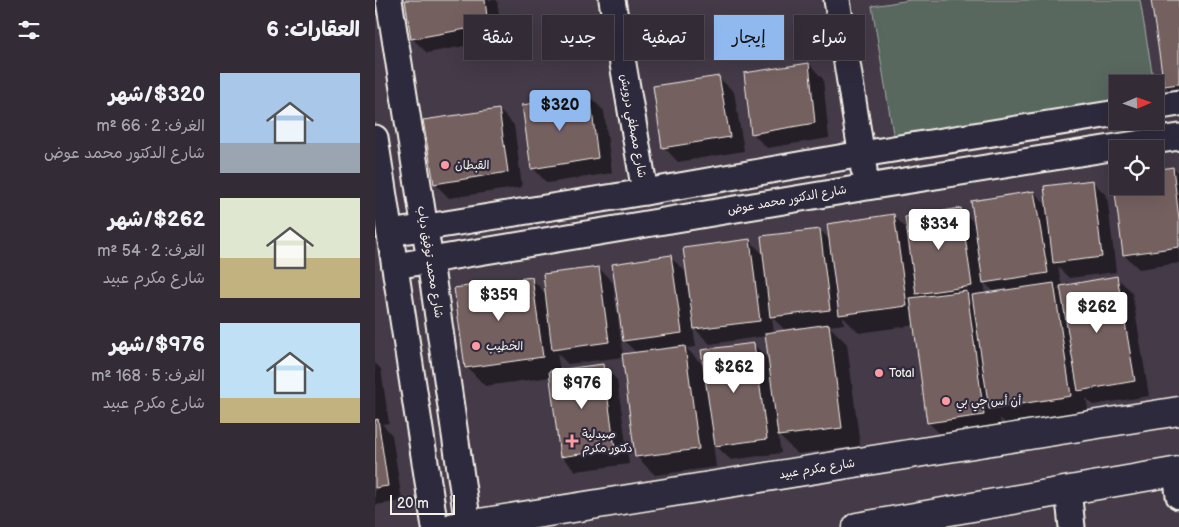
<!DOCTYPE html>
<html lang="ar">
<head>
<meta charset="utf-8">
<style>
  :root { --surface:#332c36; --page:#3b343e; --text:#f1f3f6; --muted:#a9a7ad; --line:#4e4851; --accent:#90b9f0 }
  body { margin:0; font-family:"Balsamiq Sans","Playpen Sans Arabic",sans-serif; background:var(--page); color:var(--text); direction:rtl; height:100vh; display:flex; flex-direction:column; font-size:19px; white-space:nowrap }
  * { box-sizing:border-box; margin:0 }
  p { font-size:16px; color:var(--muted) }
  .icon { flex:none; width:28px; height:28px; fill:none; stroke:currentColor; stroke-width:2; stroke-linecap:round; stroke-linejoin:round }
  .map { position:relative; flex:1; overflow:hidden; direction:ltr }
  .sheet { display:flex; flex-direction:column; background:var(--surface); width:375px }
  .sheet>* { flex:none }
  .hud { position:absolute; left:15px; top:15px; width:475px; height:45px; direction:rtl; display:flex; gap:10px }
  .needle { width:32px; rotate:88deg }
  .fabs { position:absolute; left:734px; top:75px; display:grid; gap:10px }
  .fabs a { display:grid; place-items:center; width:55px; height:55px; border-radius:0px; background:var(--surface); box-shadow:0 5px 20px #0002,0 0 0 1px var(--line); font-size:25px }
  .scale { position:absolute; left:15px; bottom:12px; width:65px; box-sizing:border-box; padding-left:5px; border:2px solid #f4f1e8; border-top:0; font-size:14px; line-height:18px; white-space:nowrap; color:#f4f1e8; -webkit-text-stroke:4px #2f2a3d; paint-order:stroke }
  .price { position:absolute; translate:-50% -42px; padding:0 11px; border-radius:5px; background:#fff; color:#222; font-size:16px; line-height:32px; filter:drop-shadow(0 1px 2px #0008) }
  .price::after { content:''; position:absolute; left:50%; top:30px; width:15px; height:11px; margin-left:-8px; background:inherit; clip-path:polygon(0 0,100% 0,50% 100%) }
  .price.active { background:var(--accent); color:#111 }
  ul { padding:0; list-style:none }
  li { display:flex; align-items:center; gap:15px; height:125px; padding:0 15px }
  li span { display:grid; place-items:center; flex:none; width:140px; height:100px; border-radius:0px; color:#555 }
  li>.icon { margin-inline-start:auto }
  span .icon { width:60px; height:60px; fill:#fffc; stroke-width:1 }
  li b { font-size:21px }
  h2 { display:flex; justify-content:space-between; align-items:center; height:60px; padding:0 15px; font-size:21px }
  .pill { padding:0 18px; border-radius:0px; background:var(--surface); box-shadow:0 5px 20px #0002,0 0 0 1px var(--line); font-size:18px; line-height:45px }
  .pill.active { background:var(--accent); color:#111 }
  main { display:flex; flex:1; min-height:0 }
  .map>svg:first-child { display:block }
</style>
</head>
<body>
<main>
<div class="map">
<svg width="804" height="527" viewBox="0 0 804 527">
  <rect width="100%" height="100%" fill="#443a48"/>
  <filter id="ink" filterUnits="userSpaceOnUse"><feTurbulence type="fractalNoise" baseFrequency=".02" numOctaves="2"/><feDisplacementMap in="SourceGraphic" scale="10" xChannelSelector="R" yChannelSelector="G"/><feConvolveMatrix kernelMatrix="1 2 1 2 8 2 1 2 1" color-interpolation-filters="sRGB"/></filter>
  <g filter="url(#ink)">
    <path fill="#58685f" stroke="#a6aca4" d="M 536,0 L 765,0 L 779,84 L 742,84 L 742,104 L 519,140 L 497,6 Z"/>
    <g fill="#0007" fill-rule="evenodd">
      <path d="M 31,0 L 122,0 L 127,39 L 52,53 L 37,38 Z"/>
      <path d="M 778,0 L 804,0 L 804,100 L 790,86 Z"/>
      <path d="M 434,64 L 448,79 L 454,138 L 392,148 L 377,133 Z"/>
      <path d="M 344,78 L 359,92 L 369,151 L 303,162 L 289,147 Z"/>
      <path d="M 214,96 L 229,111 L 237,173 L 172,183 L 158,168 Z"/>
      <path d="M 124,110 L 139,125 L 147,187 L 74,198 L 60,184 Z"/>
      <path d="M 798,168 L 804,174 L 804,263 L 764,269 L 749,255 L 740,178 L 742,178 L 742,186 L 780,186 L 780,171 Z"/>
      <path d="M 717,181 L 732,196 L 741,272 L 694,278 L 683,267 L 687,287 L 742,278 L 757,292 L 774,396 L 718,405 L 711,398 L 714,414 L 633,426 L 625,418 L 627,433 L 572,441 L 553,422 L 540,325 L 484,333 L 468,317 L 469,324 L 454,326 L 472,344 L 485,446 L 423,454 L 403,435 L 406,453 L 356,460 L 338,443 L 341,467 L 280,475 L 261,456 L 248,357 L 193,364 L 182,353 L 185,371 L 227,365 L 242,380 L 254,464 L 201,471 L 186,456 L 175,377 L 110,386 L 92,367 L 156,278 L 171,294 L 224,268 L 238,283 L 248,355 L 262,353 L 249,341 L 295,257 L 310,271 L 314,296 L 316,295 L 374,240 L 389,255 L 445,230 L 456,241 L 519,216 L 533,230 L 586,210 L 600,224 L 659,192 L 672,206 ZM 609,282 L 620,293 L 611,295 ZM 687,287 L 688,294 L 682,288 ZM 397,317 L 411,331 L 399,333 ZM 318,327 L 335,344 L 391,336 L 394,360 L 378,344 L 330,367 L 311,348 L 321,347 Z"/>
      <path d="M 0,363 L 6,369 L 14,423 L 7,424 L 17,435 L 27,501 L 0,505 Z"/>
    </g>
    <g fill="#746061" stroke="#f4f1e8">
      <path d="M 30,0 L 110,0 L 113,25 L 36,39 Z"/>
      <path d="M 776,0 L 804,0 L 804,84 L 789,86 Z"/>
      <path d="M 434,63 L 440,123 L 376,134 L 369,73 Z"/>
      <path d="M 344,76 L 355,137 L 287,148 L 278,86 Z"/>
      <path d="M 215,95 L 223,158 L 156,169 L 147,105 Z"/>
      <path d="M 124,109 L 133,172 L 59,184 L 48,120 Z"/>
      <path d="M 798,167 L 804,219 L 804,247 L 748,255 L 738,177 L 742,177 L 742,186 L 780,186 L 780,170 Z"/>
      <path d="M 718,180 L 727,257 L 678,263 L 669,186 Z"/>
      <path d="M 659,191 L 673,273 L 608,283 L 596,201 Z"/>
      <path d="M 586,208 L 597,286 L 541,294 L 530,217 Z"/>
      <path d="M 519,214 L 532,306 L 464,315 L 452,224 Z"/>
      <path d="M 445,229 L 455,310 L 395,317 L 386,236 Z"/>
      <path d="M 375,239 L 385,321 L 319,329 L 308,248 Z"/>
      <path d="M 296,255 L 307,333 L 248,341 L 237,264 Z"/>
      <path d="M 224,267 L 234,342 L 177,350 L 168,274 Z"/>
      <path d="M 742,276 L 760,381 L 703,391 L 685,286 Z"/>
      <path d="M 157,277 L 168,357 L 90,368 L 79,288 Z"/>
      <path d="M 679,283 L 696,396 L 614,409 L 597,295 Z"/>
      <path d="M 592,291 L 609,415 L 552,423 L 535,298 Z"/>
      <path d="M 454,324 L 467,428 L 403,436 L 390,333 Z"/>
      <path d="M 379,343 L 392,439 L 340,446 L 326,350 Z"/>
      <path d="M 310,346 L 324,449 L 260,457 L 247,354 Z"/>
      <path d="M 228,364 L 240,449 L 185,457 L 174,371 Z"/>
      <path d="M 3,419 L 13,486 L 0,488 L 0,420 Z"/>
    </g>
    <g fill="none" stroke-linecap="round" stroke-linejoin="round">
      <g stroke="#f4f1e8" stroke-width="29">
        <g id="street">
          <path d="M 14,0 L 55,261 L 93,525"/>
          <path d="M 237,0 L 270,192"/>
          <path d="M 462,0 L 489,170"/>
          <path d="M 780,107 L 804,103"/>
          <path d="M 0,138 L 60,527"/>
          <path d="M 15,233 L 270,192 L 487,154 L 742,113"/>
          <path d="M 20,266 L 492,187 L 804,137"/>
          <path d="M 801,472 L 804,496"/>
          <path d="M 693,490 L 697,527"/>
        </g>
      </g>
      <g stroke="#f4f1e8" stroke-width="31">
        <g id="secondary">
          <path d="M 79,527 L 804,411"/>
          <path d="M 482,527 L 804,471"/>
        </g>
      </g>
      <use href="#street" stroke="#2f2a3d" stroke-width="25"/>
      <use href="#secondary" stroke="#2f2a3d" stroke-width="28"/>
    </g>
  </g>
  <g fill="#ff9aa2" stroke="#2f2a3d" stroke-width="2">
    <circle cx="70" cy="165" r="5"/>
    <circle cx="101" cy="346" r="5"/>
    <circle cx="504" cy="373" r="5"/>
    <circle cx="571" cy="401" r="5"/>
    <path d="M194.5 433.5h5v5h5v5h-5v5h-5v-5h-5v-5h5z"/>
  </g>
  <g text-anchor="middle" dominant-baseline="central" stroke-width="4.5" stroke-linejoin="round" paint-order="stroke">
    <g font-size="12" fill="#f4f1e8" stroke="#2f2a3d">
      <text transform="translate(258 126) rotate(80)">شارع مصطفي درويش</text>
      <text transform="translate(412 200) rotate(-10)">شارع الدكتور محمد عوض</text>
      <text transform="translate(55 262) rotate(81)">شارع محمد توفيق دياب</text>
      <text transform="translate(442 469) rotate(-9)">شارع مكرم عبيد</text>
    </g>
    <g font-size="12" fill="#f4f1e8" stroke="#2f2a3d" text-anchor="start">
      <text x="80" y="165">القبطان</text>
      <text x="111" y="346">الخطيب</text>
      <text x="514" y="373">Total</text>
      <text x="581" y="401">أن أس جي بي</text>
      <text x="207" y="434">صيدلية<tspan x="207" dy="14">دكتور مكرم</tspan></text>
    </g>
  </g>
</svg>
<div class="fabs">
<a><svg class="needle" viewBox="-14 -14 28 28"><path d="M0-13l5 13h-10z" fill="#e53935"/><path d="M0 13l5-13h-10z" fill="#a9a7ad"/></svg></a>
<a><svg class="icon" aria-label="locate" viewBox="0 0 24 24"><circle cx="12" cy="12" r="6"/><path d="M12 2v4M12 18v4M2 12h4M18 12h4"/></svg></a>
</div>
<div class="scale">20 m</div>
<b class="price active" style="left:185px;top:132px">$320</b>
<b class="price" style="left:564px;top:251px">$334</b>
<b class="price" style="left:124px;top:322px">$359</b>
<b class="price" style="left:722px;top:334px">$262</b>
<b class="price" style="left:359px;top:394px">$262</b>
<b class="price" style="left:207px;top:410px">$976</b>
<div class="hud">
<a class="pill">شراء</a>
<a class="pill active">إيجار</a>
<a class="pill">تصفية</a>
<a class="pill">جديد</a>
<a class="pill">شقة</a>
</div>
</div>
<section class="sheet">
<h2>العقارات: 6<svg class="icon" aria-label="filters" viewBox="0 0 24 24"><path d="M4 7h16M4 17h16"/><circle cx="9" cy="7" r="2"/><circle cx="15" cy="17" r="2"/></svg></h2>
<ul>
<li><span style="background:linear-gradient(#a9c7e8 70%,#9aa5b1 0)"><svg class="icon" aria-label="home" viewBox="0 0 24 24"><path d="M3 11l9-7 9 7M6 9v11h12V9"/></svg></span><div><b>$320/شهر</b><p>الغرف: 2 · 66 m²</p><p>شارع الدكتور محمد عوض</p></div></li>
<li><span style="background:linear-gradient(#dfe7d0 60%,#c2b280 0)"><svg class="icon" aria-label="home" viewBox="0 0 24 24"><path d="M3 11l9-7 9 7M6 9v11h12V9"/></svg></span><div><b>$262/شهر</b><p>الغرف: 2 · 54 m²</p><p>شارع مكرم عبيد</p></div></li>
<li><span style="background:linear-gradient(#bfe0f5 75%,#c2b280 0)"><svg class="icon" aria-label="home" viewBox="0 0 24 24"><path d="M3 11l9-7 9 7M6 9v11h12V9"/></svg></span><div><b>$976/شهر</b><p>الغرف: 5 · 168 m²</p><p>شارع مكرم عبيد</p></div></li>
</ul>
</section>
</main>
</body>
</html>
